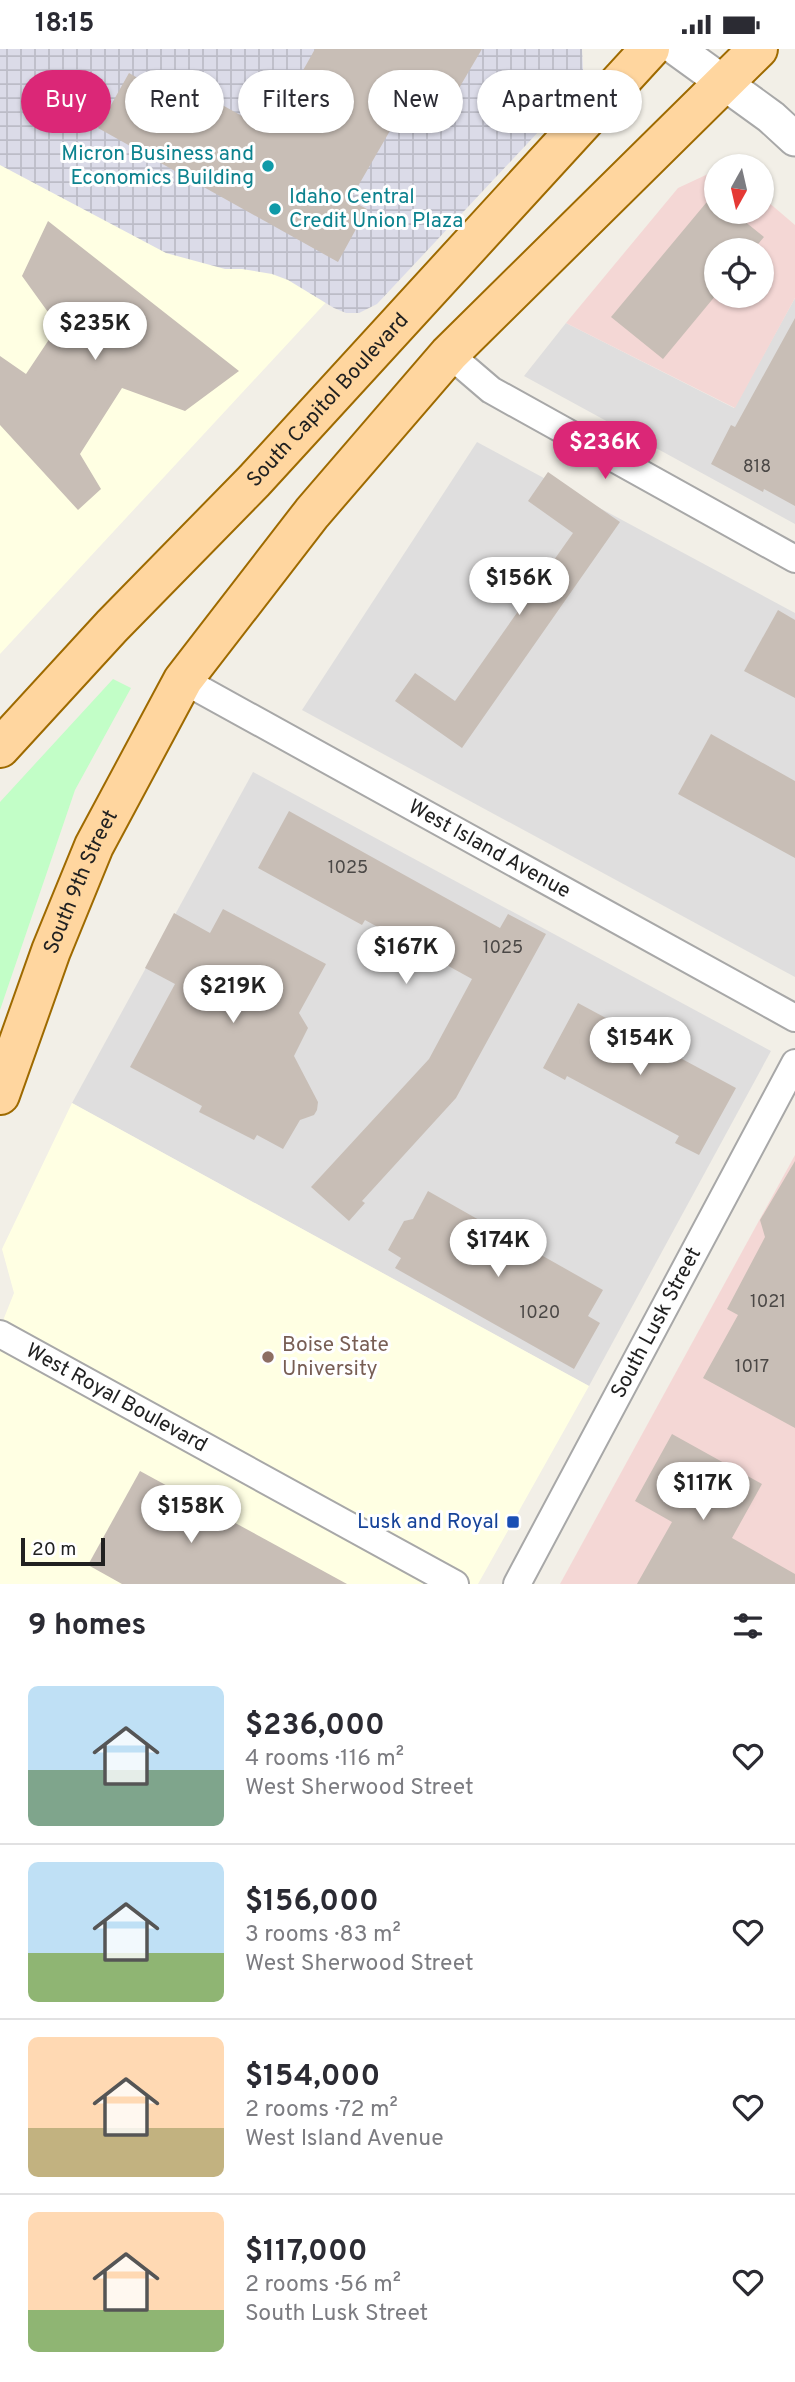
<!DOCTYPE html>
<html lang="en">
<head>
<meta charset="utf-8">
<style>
  :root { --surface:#fff; --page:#f2f2f3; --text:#2b2b33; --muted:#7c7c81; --line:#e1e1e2; --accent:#db2777 }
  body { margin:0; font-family:Overpass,sans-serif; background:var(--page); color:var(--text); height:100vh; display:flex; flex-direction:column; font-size:26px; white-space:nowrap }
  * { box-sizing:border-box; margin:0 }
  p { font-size:23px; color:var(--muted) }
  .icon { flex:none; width:38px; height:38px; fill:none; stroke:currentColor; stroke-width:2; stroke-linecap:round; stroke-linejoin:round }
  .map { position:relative; height:1535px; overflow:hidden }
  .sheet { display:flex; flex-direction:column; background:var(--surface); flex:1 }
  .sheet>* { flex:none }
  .hud { position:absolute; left:21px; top:21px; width:754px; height:63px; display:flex; gap:14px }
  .needle { width:46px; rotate:188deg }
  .controls { position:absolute; left:704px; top:105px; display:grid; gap:14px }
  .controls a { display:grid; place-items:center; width:70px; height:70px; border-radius:50%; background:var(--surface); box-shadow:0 2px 5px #0004; font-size:35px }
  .scale { position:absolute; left:21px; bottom:18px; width:84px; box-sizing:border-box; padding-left:7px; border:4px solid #212121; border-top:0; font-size:19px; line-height:24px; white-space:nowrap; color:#212121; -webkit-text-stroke:5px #fff; paint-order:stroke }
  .price { position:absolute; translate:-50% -60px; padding:0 16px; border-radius:24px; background:#fff; color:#222; font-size:23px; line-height:46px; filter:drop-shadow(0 2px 4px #0008) }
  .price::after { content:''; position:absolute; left:50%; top:42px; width:21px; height:16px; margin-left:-10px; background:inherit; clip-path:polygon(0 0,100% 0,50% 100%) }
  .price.current { background:var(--accent); color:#fff }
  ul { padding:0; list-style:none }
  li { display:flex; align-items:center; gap:21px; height:175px; padding:0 28px }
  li+li { border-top:2px solid var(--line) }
  li span { display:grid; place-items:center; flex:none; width:196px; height:140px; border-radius:10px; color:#555 }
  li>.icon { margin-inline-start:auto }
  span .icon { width:84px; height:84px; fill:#fffc; stroke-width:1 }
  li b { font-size:30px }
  h2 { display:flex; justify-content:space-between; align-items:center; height:84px; padding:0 28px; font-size:30px }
  .pill { padding:0 24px; border-radius:32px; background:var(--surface); box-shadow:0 2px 5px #0004; font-size:24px; line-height:63px }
  .pill.current { background:var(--accent); color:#fff }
  .status { display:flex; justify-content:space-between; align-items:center; height:49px; padding:0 35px; background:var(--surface); direction:ltr }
  .status svg { height:19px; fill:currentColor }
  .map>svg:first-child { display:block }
</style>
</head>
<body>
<div class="status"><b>18:15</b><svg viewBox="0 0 49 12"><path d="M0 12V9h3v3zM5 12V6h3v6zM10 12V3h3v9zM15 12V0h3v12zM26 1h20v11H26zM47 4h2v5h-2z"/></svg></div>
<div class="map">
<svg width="795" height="1535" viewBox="0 0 795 1535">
  <defs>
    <pattern id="plaza-grid" width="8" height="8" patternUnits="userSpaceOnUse" patternTransform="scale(1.75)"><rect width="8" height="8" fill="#dbdbe8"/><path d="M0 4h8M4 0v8" fill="none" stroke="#bcbcc7"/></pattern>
  </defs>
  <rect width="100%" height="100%" fill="#f2efe7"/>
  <g fill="#dfdede">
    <path d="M 795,249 L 795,475 L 524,327 L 566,274 L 734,359 Z"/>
    <path d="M 477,393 L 795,564 L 795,928 L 302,661 Z"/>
    <path d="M 253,723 L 771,1002 L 589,1337 L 72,1054 Z"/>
  </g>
  <g fill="#f4d7d5" fill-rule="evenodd">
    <path d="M 708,125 L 716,127 L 716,163 L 761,163 L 761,147 L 795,176 L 795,249 L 735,359 L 566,274 L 678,139 ZM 716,201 L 761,201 L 761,247 L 716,247 Z"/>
    <path d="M 795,1106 L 795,1535 L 560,1535 Z"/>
  </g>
  <g fill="#ffffe3">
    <path d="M 0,0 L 533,30 L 0,605 Z"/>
    <path d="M 72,1054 L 589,1337 L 478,1535 L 0,1535 L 0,1279 L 14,1244 L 2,1200 Z"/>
  </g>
  <path fill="#c2fec7" d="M 113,630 L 131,639 L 75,741 L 0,961 L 0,753 Z"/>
  <path fill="url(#plaza-grid)" d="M 0,0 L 582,0 L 583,21 L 579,35 L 571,48 L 377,255 L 359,264 L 346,264 L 334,259 L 288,231 L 272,225 L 242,220 L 225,220 L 166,204 L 0,116 Z"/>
  <g fill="#c8beb6">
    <path d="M 315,0 L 482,0 L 455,46 L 421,28 L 350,151 L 367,160 L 338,213 L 98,79 L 129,24 L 150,36 L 159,21 L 269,82 Z"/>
    <path d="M 716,142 L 716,163 L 733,163 L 764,188 L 753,201 L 716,201 L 716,246 L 663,310 L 611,268 Z"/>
    <path d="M 48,172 L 239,322 L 185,362 L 122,339 L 80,405 L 101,440 L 78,461 L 0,376 L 0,307 L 26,325 L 58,277 L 22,227 Z"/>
    <path d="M 795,269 L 795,457 L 764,440 L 763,443 L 711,415 L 731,376 L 735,378 Z"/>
    <path d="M 548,423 L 620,473 L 462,699 L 395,652 L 415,624 L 455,652 L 573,484 L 528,452 Z"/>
    <path d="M 778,561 L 795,571 L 795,649 L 744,622 Z"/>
    <path d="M 711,685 L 795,732 L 795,809 L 678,745 Z"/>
    <path d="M 289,762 L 500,879 L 508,865 L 546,885 L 456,1049 L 362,1152 L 365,1154 L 349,1172 L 311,1138 L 429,1010 L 472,930 L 365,871 L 362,876 L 258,819 Z"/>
    <path d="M 223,860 L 326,915 L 299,964 L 308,979 L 294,1007 L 318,1053 L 317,1061 L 314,1066 L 300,1071 L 283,1100 L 257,1086 L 254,1091 L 199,1063 L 202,1057 L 130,1018 L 175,935 L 145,919 L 174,864 L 210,884 Z"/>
    <path d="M 578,954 L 736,1039 L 699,1106 L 675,1094 L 679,1087 L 567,1027 L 565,1031 L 543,1019 Z"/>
    <path d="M 795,1112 L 795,1379 L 703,1329 L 738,1266 L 727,1260 L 765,1188 L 760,1171 Z"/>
    <path d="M 428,1142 L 603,1241 L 588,1267 L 600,1274 L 574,1320 L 395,1219 L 401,1209 L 388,1201 L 404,1172 L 413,1170 Z"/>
    <path d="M 672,1385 L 762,1435 L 732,1489 L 795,1525 L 795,1535 L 637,1535 L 672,1473 L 635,1452 Z"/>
    <path d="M 140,1422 L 347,1535 L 122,1535 L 88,1516 Z"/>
  </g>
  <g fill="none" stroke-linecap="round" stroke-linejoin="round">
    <g stroke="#a8a8a8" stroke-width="30">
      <g id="minor">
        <path d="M 449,305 L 491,341 L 795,510"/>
        <path id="s1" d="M 183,631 L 795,969"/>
        <path id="s2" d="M 0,1285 L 455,1535"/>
        <path id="s3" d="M 517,1535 L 795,1014"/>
      </g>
    </g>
    <g stroke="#a8a8a8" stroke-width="37">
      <path id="tertiary" d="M 677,0 L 771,68 L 795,90"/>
    </g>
    <g stroke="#9e6a00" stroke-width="42">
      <g id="primary">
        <path id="s4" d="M 0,699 L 112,577 L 254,432 L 650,0"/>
        <path id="s5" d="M 0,1046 L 51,902 L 94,797 L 183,631 L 312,464 L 449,305 L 758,0"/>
      </g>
    </g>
    <use href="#minor" stroke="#fff" stroke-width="26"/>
    <use href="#tertiary" stroke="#fff" stroke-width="33"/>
    <use href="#primary" stroke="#ffd69f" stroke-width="38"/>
  </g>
  <g fill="#0f9aa8" stroke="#fff" stroke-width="2.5">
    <circle cx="268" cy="117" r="7"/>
    <circle cx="275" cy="160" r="7"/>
  </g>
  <circle fill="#8d6e63" stroke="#fff" stroke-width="2.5" cx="268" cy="1308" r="7"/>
  <rect fill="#1a4fb4" stroke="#fff" stroke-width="2.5" x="506" y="1466" width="14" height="14" rx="3.5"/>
  <g text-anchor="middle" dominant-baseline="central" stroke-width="6" stroke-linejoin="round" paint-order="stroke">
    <g font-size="18" fill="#4b4846">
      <text x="757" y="418">818</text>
      <text x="348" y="819">1025</text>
      <text x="503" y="899">1025</text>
      <text x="768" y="1253">1021</text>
      <text x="540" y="1264">1020</text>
      <text x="752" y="1318">1017</text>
    </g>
    <g font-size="21" fill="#0d838f" stroke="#fff" text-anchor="end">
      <text x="254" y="105">Micron Business and<tspan x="254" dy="24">Economics Building</tspan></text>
      <text x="289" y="148" text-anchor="start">Idaho Central<tspan x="289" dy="24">Credit Union Plaza</tspan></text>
    </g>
    <g font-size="21" fill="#212121" stroke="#fff">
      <text stroke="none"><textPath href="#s4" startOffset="478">South Capitol Boulevard</textPath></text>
      <text stroke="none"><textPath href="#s1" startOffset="350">West Island Avenue</textPath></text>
      <text stroke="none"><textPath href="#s5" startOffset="228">South 9th Street</textPath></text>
      <text stroke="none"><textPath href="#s3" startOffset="296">South Lusk Street</textPath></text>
      <text stroke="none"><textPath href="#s2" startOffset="133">West Royal Boulevard</textPath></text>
    </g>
    <g font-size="21" fill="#785e54" stroke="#fff" text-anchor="start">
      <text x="282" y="1296">Boise State<tspan x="282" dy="24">University</tspan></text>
    </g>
    <g font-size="21" fill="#164399" stroke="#fff" text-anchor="end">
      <text x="499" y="1473">Lusk and Royal</text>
    </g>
  </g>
</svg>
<div class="controls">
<a><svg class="needle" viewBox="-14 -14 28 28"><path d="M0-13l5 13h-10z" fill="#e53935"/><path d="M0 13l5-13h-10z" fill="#7c7c81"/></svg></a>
<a><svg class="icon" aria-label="locate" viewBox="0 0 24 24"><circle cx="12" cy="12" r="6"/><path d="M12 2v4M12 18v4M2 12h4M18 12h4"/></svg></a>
</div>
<div class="scale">20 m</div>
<b class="price" style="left:95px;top:313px">$235K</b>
<b class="price current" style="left:605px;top:432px">$236K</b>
<b class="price" style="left:519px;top:568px">$156K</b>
<b class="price" style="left:406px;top:937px">$167K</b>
<b class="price" style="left:233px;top:976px">$219K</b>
<b class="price" style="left:640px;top:1028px">$154K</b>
<b class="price" style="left:498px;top:1230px">$174K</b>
<b class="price" style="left:703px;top:1473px">$117K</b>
<b class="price" style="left:191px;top:1496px">$158K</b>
<div class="hud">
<a class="pill current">Buy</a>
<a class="pill">Rent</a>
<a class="pill">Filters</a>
<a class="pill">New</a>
<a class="pill">Apartment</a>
</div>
</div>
<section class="sheet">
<h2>9 homes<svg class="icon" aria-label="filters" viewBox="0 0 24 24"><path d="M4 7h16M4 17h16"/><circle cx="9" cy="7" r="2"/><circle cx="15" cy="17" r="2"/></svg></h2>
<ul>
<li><span style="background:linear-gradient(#bfe0f5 60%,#7fa58c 0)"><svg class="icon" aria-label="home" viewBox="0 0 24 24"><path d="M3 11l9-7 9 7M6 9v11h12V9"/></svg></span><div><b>$236,000</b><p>4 rooms · 116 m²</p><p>West Sherwood Street</p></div><svg class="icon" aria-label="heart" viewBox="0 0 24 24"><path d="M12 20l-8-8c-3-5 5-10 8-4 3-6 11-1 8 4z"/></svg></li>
<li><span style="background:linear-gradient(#bfe0f5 65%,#8fb573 0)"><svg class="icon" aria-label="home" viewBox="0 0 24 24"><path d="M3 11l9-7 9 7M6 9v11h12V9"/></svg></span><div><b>$156,000</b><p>3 rooms · 83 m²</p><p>West Sherwood Street</p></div><svg class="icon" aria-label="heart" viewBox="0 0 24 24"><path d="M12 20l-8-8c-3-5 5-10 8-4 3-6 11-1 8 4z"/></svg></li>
<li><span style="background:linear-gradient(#ffd9b3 65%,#c2b280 0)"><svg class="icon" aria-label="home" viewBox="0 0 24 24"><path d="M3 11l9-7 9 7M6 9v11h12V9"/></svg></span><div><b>$154,000</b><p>2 rooms · 72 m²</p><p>West Island Avenue</p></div><svg class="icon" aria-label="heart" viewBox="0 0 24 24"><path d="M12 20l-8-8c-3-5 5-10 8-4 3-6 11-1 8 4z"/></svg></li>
<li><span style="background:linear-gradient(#ffd9b3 70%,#8fb573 0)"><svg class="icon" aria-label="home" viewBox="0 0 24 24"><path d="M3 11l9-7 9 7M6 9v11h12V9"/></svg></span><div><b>$117,000</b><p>2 rooms · 56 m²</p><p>South Lusk Street</p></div><svg class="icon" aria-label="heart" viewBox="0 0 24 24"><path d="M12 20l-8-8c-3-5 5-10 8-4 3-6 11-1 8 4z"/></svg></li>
</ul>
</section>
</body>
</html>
